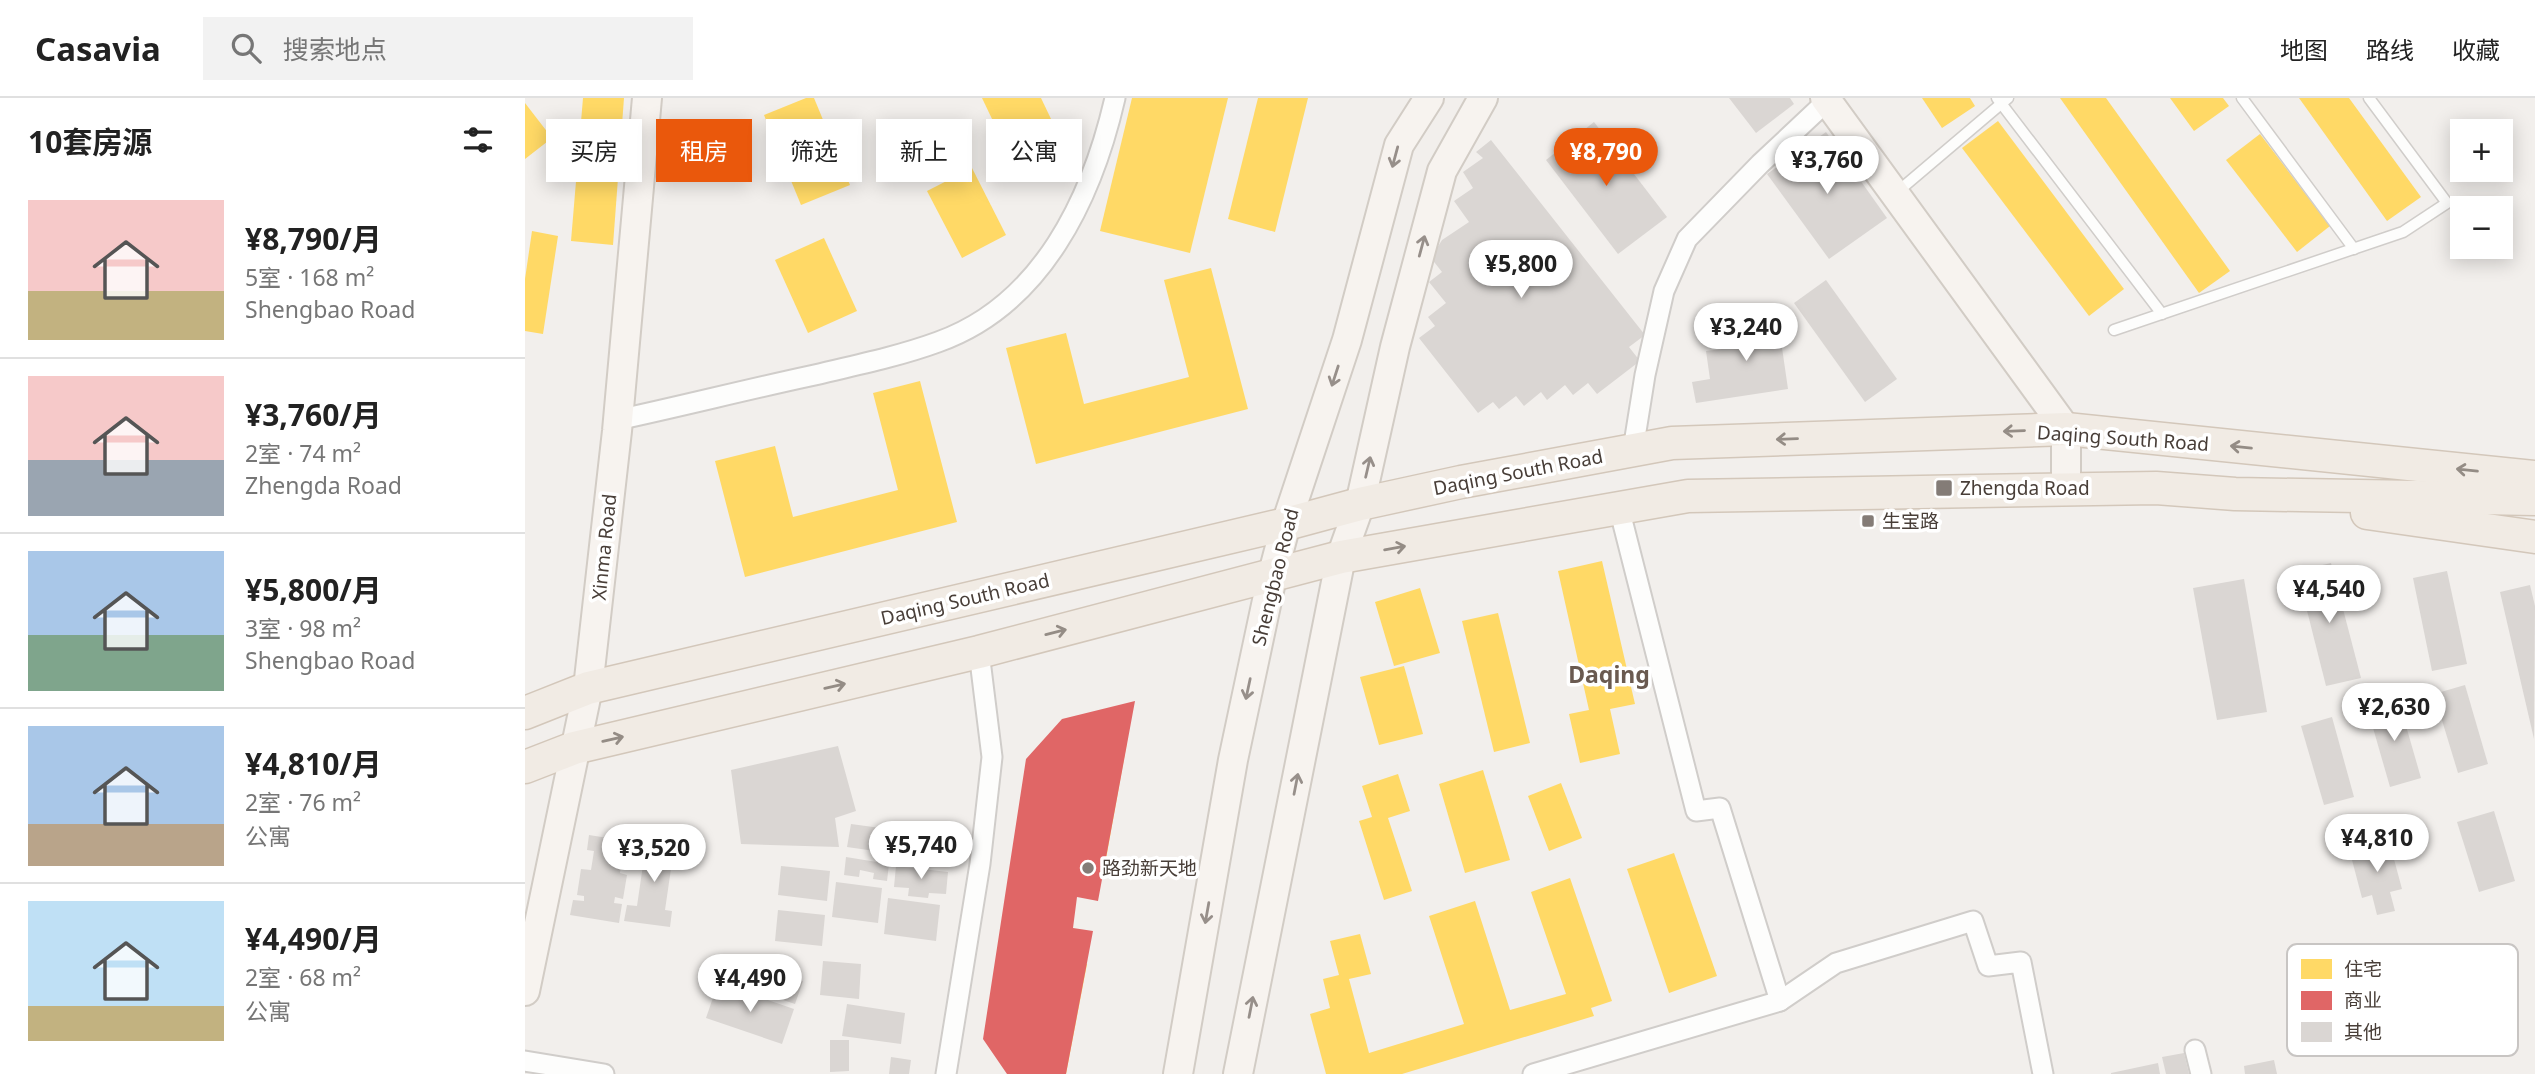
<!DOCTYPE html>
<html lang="zh">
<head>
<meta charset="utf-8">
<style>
  :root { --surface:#fff; --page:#f2f2f2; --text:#222; --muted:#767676; --line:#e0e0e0; --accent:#ea580c }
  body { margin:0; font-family:"Noto Sans","Noto Sans SC",sans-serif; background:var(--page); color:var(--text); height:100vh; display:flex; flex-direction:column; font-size:26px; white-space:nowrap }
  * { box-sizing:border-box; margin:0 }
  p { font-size:23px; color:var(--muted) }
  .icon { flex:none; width:38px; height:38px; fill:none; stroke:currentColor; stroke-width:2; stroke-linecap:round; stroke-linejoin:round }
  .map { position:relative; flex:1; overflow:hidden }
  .sheet { display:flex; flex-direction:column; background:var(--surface); width:525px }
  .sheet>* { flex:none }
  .banner { position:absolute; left:21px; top:21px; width:665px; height:63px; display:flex; gap:14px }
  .fabs { position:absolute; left:1925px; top:21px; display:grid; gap:14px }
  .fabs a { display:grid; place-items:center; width:63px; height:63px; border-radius:0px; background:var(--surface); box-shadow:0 4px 18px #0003; font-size:35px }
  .price { position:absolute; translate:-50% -60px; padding:0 16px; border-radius:24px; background:#fff; color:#222; font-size:23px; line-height:46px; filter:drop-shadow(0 2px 4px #0008) }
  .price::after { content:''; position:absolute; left:50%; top:42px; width:21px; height:16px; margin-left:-10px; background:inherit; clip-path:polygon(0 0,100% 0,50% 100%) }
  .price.selected { background:var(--accent); color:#fff }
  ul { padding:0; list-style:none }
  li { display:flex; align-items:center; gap:21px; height:175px; padding:0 28px }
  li+li { border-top:2px solid var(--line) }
  li span { display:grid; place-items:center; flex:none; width:196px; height:140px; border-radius:0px; color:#555 }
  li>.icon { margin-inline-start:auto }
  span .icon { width:84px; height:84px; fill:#fffc; stroke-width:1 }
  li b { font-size:30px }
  h2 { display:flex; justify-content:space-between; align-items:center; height:84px; padding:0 28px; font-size:30px }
  .tag { padding:0 24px; border-radius:0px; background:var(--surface); box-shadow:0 4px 18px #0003; font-size:24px; line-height:63px }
  .tag.selected { background:var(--accent); color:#fff }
  header { display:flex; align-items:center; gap:42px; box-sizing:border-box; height:98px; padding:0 35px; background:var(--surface); border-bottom:2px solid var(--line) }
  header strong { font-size:33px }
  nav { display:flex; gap:38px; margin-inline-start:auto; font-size:24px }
  .search { width:490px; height:63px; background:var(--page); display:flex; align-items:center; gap:18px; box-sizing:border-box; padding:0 24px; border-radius:0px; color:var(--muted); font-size:26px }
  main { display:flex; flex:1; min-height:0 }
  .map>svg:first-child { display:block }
</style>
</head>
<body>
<header>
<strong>Casavia</strong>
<div class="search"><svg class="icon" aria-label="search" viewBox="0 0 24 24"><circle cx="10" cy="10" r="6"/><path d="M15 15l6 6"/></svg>搜索地点</div>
<nav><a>地图</a><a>路线</a><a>收藏</a></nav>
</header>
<main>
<section class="sheet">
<h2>10套房源<svg class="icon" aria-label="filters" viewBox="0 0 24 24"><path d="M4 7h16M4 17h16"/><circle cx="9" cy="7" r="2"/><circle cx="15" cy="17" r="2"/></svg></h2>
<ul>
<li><span style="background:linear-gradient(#f6c9c9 65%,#c2b280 0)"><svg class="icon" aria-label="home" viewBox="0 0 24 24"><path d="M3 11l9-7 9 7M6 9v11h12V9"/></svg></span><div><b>¥8,790/月</b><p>5室 · 168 m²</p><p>Shengbao Road</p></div></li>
<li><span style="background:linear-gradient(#f6c9c9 60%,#9aa5b1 0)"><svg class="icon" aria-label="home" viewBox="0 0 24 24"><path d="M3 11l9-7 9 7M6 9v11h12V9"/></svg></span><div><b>¥3,760/月</b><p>2室 · 74 m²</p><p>Zhengda Road</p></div></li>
<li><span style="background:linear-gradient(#a9c7e8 60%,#7fa58c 0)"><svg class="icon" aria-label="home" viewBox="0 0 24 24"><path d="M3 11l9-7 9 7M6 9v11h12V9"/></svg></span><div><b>¥5,800/月</b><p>3室 · 98 m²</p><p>Shengbao Road</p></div></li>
<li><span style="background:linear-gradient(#a9c7e8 70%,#b9a48a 0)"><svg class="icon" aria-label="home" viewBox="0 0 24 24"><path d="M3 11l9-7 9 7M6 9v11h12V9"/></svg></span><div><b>¥4,810/月</b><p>2室 · 76 m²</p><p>公寓</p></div></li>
<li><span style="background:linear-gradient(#bfe0f5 75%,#c2b280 0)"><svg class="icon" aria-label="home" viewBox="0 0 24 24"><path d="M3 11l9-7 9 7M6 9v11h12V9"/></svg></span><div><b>¥4,490/月</b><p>2室 · 68 m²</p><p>公寓</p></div></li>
</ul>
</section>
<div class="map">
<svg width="2010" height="976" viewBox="0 0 2010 976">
  <rect width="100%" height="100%" fill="#f2efec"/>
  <g fill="#ffd966">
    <path d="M 58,0 L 99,0 L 88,147 L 46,143 Z"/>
    <path d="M 281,0 L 289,0 L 325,87 L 276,107 L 239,17 Z"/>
    <path d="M 457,0 L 516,0 L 527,23 L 479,46 Z"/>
    <path d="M 607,0 L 703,0 L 665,155 L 575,133 Z"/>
    <path d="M 733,0 L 783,0 L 750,134 L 703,121 Z"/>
    <path d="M 1397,0 L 1445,0 L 1450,8 L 1417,30 Z"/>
    <path d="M 1535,0 L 1581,0 L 1705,173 L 1674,195 Z"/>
    <path d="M 1645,0 L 1698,0 L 1704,8 L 1669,33 Z"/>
    <path d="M 1774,0 L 1824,0 L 1896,99 L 1862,123 Z"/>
    <path d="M 0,5 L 27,40 L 0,61 Z"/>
    <path d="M 1473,23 L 1599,191 L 1564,218 L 1437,50 Z"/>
    <path d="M 1735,36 L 1805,128 L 1772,154 L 1701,62 Z"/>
    <path d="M 447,70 L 481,137 L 437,160 L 402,93 Z"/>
    <path d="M 7,133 L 33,138 L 18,236 L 0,233 L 0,181 Z"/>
    <path d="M 299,140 L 332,213 L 283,235 L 250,162 Z"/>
    <path d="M 686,170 L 723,311 L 511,366 L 481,250 L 541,235 L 559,306 L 664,279 L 639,182 Z"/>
    <path d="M 395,283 L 432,424 L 220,479 L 190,363 L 250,348 L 268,419 L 373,392 L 348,295 Z"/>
    <path d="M 1077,463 L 1110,606 L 1085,611 L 1095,656 L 1055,665 L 1044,616 L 1064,612 L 1033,473 Z"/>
    <path d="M 895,490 L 915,555 L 869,568 L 850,504 Z"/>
    <path d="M 973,515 L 1005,645 L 969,654 L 937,523 Z"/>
    <path d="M 879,568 L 898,636 L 854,647 L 835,579 Z"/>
    <path d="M 555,635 L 602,644 L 579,772 L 532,764 Z"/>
    <path d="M 958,672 L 985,762 L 940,775 L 914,686 Z"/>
    <path d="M 873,676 L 885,713 L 863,720 L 887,793 L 859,802 L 834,723 L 847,719 L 837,688 Z"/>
    <path d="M 1036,685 L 1057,740 L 1024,753 L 1003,698 Z"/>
    <path d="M 1149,755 L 1192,878 L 1144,895 L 1102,771 Z"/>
    <path d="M 1045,780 L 1087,903 L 1066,910 L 1069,918 L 877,976 L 801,976 L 785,916 L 805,910 L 798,881 L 814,877 L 805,843 L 835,836 L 846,876 L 824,881 L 844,955 L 939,926 L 904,818 L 950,803 L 985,912 L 1041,896 L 1006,794 Z"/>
    <path d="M 515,857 L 562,866 L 541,976 L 492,976 Z"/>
  </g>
  <path fill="#e06666" d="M 610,603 L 573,803 L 552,799 L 548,830 L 568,833 L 541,976 L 482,976 L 458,941 L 501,661 L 537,621 Z"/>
  <g fill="#dad6d3">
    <path d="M 1204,0 L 1265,0 L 1269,6 L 1231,35 Z"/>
    <path d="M 1069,24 L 1142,119 L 1093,156 L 1021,62 Z"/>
    <path d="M 1301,34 L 1362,120 L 1304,161 L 1242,76 Z"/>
    <path d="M 966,42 L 1120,237 L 1104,249 L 1115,263 L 1072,296 L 1063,285 L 1048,297 L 1040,287 L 1022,302 L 1016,294 L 999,308 L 991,298 L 974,311 L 968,304 L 953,315 L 894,240 L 910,228 L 903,219 L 921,205 L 904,184 L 917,174 L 906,160 L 917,142 L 944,124 L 929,103 L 948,90 L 938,74 L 958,60 L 951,54 Z"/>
    <path d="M 1301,182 L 1372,281 L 1340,304 L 1269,205 Z"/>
    <path d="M 1252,215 L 1263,291 L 1171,305 L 1167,284 L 1185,281 L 1181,253 L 1213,249 L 1208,222 Z"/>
    <path d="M 1806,465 L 1836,580 L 1801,588 L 1772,473 Z"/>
    <path d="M 1922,473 L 1942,566 L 1907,573 L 1888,480 Z"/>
    <path d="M 1719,481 L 1742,614 L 1692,622 L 1668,490 Z"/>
    <path d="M 2005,487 L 2010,508 L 2009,641 L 1975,494 Z"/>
    <path d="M 1940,587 L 1963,666 L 1933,675 L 1909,596 Z"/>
    <path d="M 1873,600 L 1896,680 L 1865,689 L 1842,609 Z"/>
    <path d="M 1807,619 L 1829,699 L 1799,707 L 1776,628 Z"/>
    <path d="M 313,648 L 331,713 L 310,720 L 314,749 L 216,746 L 206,672 Z"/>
    <path d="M 1969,713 L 1990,783 L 1954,794 L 1932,724 Z"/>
    <path d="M 326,726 L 422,739 L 419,762 L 376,756 L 375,761 L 356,759 L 357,754 L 322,749 Z"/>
    <path d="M 1851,735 L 1856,753 L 1866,750 L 1877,791 L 1865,794 L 1870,813 L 1852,817 L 1847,797 L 1837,800 L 1827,762 L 1839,760 L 1834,739 Z"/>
    <path d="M 64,737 L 108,744 L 105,762 L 97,761 L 95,775 L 102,777 L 98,801 L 90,799 L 89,805 L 97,806 L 94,825 L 45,817 L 48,802 L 59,803 L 59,798 L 52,797 L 56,771 L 66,772 L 69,753 L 62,752 Z"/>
    <path d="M 116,742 L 157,748 L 154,765 L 147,764 L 140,812 L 147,813 L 145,829 L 99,823 L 102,807 L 112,808 L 119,760 L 114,759 Z"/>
    <path d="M 321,759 L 364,766 L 362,783 L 348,781 L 349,775 L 335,772 L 334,779 L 319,777 Z"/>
    <path d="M 256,768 L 305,773 L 302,803 L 253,797 Z"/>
    <path d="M 371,768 L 423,774 L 421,796 L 404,795 L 403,800 L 383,798 L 384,790 L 369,789 Z"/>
    <path d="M 311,784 L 357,790 L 353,825 L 307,819 Z"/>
    <path d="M 363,800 L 415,807 L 411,843 L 359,836 Z"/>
    <path d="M 253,812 L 300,817 L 297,848 L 250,843 Z"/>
    <path d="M 203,857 L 278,883 L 270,906 L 195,881 Z"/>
    <path d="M 298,863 L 336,866 L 334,901 L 295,897 Z"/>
    <path d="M 193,885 L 269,911 L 257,946 L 181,920 Z"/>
    <path d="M 322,906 L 380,915 L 376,946 L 317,938 Z"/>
    <path d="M 305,942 L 324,942 L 324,973 L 305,974 Z"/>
    <path d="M 1659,955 L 1664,976 L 1641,976 L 1637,959 Z"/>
    <path d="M 366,959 L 386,962 L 384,976 L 364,976 Z"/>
    <path d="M 1749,962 L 1752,976 L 1720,976 L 1719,968 Z"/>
    <path d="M 1633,965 L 1635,976 L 1586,976 L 1586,975 Z"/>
  </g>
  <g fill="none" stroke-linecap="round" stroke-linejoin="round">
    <g stroke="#d0cdca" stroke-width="13">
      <g id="lane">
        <path d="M 1472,0 L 1637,216"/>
        <path d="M 1717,0 L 1829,151"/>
        <path d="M 1371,95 L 1483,0"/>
        <path d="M 1589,232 L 1878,134 L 1922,105 L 1844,0"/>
      </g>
    </g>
    <g stroke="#d0cdca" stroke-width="23">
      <g id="street">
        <path d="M 92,322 C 157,308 220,292 285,278 C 327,268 372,259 413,244 C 517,207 567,100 590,0"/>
        <path d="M 1108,352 L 1120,277 L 1139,193 L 1162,141 L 1235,66 L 1302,3"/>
        <path d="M 1094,410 L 1171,713 L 1195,710 L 1255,903"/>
        <path d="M 1670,952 L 1676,976"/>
        <path d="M 0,963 L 79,976"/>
        <path d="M 421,976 L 455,766 L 467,659 L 454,554"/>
        <path d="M 1008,976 L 1255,903 L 1311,865 L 1448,823 L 1463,868 L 1496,864 L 1518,976"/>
      </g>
    </g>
    <g stroke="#d2ccc5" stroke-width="32">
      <g id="secondary">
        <path d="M 1300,0 L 1541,331 L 1541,390"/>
        <path d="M 0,893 L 63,590 L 92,333 L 122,0"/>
        <path d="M 653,976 L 708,662 L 747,479 L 761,426 L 822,242 L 874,47 L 904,0"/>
        <path d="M 713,976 L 816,459 L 835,406 L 870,249 L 917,73 L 958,0"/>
      </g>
    </g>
    <g stroke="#d3c7ba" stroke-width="35">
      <g id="primary">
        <path d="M 1842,415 L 2010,439"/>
        <path d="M 0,615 L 63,590 L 761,426 L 835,406 L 936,384 L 1147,345 L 1541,331 L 2010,379"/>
        <path d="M 0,669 L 49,650 L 454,554 L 816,459 L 1163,398 L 1631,390 L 1710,396 L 2010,401"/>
      </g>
    </g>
    <use href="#lane" stroke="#fdfdfc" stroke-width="10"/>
    <use href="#street" stroke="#fdfdfc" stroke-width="19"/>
    <use href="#secondary" stroke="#f7f3ef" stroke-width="28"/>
    <use href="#primary" stroke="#f1ebe4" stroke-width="32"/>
  </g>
  <defs><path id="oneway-shaft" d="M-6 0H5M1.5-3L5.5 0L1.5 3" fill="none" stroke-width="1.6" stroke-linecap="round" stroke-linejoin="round" transform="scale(1.75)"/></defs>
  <g stroke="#978f8a">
    <use href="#oneway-shaft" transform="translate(870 59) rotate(105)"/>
    <use href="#oneway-shaft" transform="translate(897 148) rotate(-75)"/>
    <use href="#oneway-shaft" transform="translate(810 278) rotate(108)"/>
    <use href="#oneway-shaft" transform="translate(843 369) rotate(-77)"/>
    <use href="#oneway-shaft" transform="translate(723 591) rotate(102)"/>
    <use href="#oneway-shaft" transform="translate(771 686) rotate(-79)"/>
    <use href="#oneway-shaft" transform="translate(682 815) rotate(100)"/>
    <use href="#oneway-shaft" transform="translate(726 909) rotate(-79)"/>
  </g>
  <g stroke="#948c85">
    <use href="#oneway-shaft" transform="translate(1489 333) rotate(178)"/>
    <use href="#oneway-shaft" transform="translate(1262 341) rotate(178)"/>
    <use href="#oneway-shaft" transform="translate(1716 349) rotate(-174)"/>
    <use href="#oneway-shaft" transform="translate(1942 372) rotate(-174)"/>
    <use href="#oneway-shaft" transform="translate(870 450) rotate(-10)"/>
    <use href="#oneway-shaft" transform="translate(531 534) rotate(-14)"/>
    <use href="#oneway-shaft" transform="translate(310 588) rotate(-13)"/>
    <use href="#oneway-shaft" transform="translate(88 641) rotate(-13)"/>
  </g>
  <g fill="#847c77" stroke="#fff" stroke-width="2.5">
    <rect x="1410" y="381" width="18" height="18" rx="3.5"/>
    <rect x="1336" y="416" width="14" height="14" rx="3.5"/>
    <circle cx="563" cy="770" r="7"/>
  </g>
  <g text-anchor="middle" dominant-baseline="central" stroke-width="7" stroke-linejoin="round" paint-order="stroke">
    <g font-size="19" fill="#483e38" stroke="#fff">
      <text transform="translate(1598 340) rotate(4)">Daqing South Road</text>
      <text transform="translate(993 374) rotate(-11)">Daqing South Road</text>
      <text transform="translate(79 449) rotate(-84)">Xinma Road</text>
      <text transform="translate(750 479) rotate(-76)">Shengbao Road</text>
      <text transform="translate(440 501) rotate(-13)">Daqing South Road</text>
    </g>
    <g font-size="19" fill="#483e38" stroke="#fff" text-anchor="start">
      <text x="1435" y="390">Zhengda Road</text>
      <text x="1357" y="423">生宝路</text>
      <text x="577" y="770">路劲新天地</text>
    </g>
    <g font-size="23" font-weight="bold" fill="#6a5a50" stroke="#fff">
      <text x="1084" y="576">Daqing</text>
    </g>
  </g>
  <rect x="1762" y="846" width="231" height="112" rx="10" fill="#fff" stroke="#c8c5c3" stroke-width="2"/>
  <rect x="1776" y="861" width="31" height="20" fill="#ffd966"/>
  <rect x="1776" y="893" width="31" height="19" fill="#e06666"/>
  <rect x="1776" y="924" width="31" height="20" fill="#dad6d3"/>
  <g font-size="19" fill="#483e38">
    <text x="1819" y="878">住宅</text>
    <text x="1819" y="909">商业</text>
    <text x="1819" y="941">其他</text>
  </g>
</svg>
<div class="fabs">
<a>+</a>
<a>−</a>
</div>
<b class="price selected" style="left:1081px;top:90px">¥8,790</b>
<b class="price" style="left:1302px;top:98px">¥3,760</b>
<b class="price" style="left:996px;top:202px">¥5,800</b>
<b class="price" style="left:1221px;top:265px">¥3,240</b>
<b class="price" style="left:1804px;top:527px">¥4,540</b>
<b class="price" style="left:1869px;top:645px">¥2,630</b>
<b class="price" style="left:1852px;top:776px">¥4,810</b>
<b class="price" style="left:396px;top:783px">¥5,740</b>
<b class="price" style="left:129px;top:786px">¥3,520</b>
<b class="price" style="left:225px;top:916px">¥4,490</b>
<div class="banner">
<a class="tag">买房</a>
<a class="tag selected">租房</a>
<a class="tag">筛选</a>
<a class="tag">新上</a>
<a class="tag">公寓</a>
</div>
</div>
</main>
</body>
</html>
